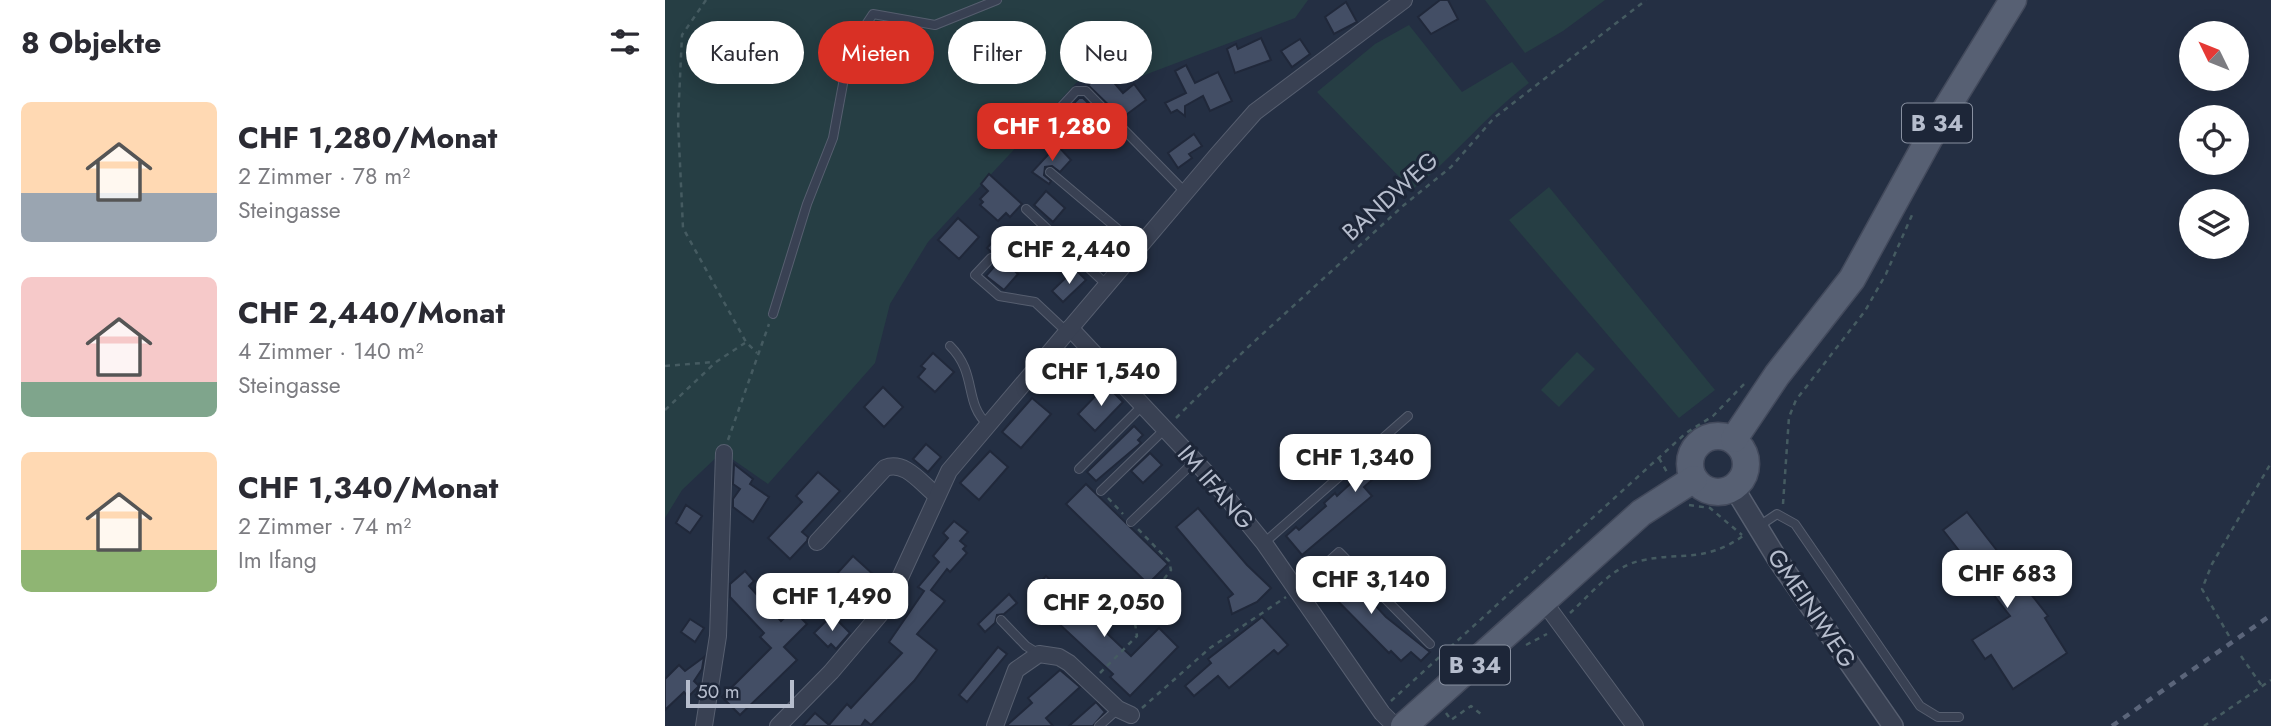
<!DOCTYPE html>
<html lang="de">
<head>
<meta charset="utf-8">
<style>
  :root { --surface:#fff; --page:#f2f2f3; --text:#2b2b33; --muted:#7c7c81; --accent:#d93025 }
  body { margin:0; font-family:Jost,sans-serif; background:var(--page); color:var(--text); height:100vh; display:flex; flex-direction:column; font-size:26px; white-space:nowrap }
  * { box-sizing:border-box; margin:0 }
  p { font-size:23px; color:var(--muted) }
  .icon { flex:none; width:38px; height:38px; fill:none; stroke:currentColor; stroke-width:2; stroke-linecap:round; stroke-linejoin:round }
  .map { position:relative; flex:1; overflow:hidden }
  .sheet { display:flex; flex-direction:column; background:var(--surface); width:665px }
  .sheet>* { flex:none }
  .top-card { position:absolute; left:21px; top:21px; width:665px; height:63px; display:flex; gap:14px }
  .needle { width:46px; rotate:313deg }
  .controls { position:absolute; left:1514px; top:21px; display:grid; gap:14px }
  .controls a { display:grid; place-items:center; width:70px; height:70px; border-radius:50%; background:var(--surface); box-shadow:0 4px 18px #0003; font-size:35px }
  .scale { position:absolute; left:21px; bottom:18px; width:108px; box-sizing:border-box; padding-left:7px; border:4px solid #b6bdcd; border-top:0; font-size:19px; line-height:24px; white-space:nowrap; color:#b6bdcd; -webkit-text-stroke:5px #1d2638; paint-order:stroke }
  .price { position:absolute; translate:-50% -60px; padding:0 16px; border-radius:14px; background:#fff; color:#222; font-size:23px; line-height:46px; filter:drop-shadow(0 2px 4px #0008) }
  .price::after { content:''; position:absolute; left:50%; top:42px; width:21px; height:16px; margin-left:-10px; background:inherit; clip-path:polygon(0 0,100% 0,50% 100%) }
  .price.selected { background:var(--accent); color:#fff }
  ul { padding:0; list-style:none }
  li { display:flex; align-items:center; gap:21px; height:175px; padding:0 21px }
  li span { display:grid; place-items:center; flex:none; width:196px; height:140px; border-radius:10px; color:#555 }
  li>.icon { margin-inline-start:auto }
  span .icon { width:84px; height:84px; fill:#fffc; stroke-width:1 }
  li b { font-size:30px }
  h2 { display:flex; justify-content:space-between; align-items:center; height:84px; padding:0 21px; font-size:30px }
  .chip { padding:0 24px; border-radius:32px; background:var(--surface); box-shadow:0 4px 18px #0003; font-size:24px; line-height:63px }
  .chip.selected { background:var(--accent); color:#fff }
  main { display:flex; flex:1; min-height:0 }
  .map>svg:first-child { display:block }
</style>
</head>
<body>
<main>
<section class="sheet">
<h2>8 Objekte<svg class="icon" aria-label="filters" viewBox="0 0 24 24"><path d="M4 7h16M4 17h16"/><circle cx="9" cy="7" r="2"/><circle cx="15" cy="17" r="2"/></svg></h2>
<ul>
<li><span style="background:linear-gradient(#ffd9b3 65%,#9aa5b1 0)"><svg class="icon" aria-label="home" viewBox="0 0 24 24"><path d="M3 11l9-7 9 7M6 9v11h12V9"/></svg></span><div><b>CHF 1,280/Monat</b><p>2 Zimmer · 78 m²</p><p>Steingasse</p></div></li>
<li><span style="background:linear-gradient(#f6c9c9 75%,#7fa58c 0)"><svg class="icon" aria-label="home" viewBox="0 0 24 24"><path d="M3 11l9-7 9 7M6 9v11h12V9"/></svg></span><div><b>CHF 2,440/Monat</b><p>4 Zimmer · 140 m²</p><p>Steingasse</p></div></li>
<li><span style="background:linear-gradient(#ffd9b3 70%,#8fb573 0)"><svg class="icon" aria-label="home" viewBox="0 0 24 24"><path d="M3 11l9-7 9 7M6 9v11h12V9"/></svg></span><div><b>CHF 1,340/Monat</b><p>2 Zimmer · 74 m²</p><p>Im Ifang</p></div></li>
</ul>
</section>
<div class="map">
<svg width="1606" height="726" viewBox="0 0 1606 726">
  <rect width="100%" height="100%" fill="#242f43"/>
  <g fill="#263e44">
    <path d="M 0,0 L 643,0 L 630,18 L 477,76 L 438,70 L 424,82 L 412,82 L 263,242 L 225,304 L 210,363 L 103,484 L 57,452 L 17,490 L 0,518 Z"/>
    <path d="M 820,0 L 940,0 L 898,31 L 860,53 Z"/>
    <path d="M 744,25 L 797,92 L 847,62 L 864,83 C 821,115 789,157 747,190 L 652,92 L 710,44 Z"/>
    <path d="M 884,187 L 1050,390 L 1014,418 L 844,220 Z"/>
    <path d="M 912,352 L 930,369 L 894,407 L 876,390 Z"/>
  </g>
  <g fill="#434e65" stroke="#20283a" stroke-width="2">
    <path d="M 775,0 L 783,0 L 793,19 L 766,34 L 753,17 Z"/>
    <path d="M 681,2 L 692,22 L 669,34 L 660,17 Z"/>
    <path d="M 596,38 L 606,60 L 570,73 L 562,49 L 571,44 L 573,49 Z"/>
    <path d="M 635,39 L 645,54 L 627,67 L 616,51 Z"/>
    <path d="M 521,65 L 530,83 L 553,72 L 567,101 L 545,111 L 538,96 L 520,106 L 520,116 L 512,110 L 506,113 L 500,103 L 521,93 L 510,71 Z"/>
    <path d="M 439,71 L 458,93 L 469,84 L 481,100 L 457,118 L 423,85 Z"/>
    <path d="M 414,98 L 418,98 L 431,111 L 402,142 L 390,132 L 397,124 L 393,120 Z"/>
    <path d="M 529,134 L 537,146 L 524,154 L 527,158 L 513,168 L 503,153 Z"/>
    <path d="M 392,145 L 406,160 L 395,172 L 387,166 L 380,167 L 379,175 L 386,181 L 384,184 L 367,172 Z"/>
    <path d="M 324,174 L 357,204 L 345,217 L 341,213 L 333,221 L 315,205 L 318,202 L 315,199 L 323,191 L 316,184 Z"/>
    <path d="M 381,191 L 400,208 L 388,222 L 369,205 Z"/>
    <path d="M 293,218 L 314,237 L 294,259 L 273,240 Z"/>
    <path d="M 436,234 L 453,248 L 444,259 L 427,245 Z"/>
    <path d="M 333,236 L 348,250 L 338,260 L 353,274 L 339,290 L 321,276 L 335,260 L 322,248 Z"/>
    <path d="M 410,269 L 421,280 L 398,302 L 387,291 Z"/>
    <path d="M 268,353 L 289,372 L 270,392 L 253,377 L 260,369 L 256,366 Z"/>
    <path d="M 441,385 L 458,402 L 430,431 L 413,414 Z"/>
    <path d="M 218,387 L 238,407 L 219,427 L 199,407 Z"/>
    <path d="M 367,398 L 386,414 L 356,448 L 337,432 Z"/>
    <path d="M 469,426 L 478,435 L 473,440 L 476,443 L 431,481 L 422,472 Z"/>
    <path d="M 749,434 L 763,450 L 724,479 L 717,471 L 699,487 L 707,496 L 637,555 L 621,536 L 631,527 L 634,530 L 661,506 L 659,503 L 670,493 L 672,496 L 721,451 L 735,443 L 736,445 Z"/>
    <path d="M 261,444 L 276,457 L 263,472 L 248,459 Z"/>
    <path d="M 325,451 L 343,467 L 314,500 L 295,483 Z"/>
    <path d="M 485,453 L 497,465 L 478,483 L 466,471 Z"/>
    <path d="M 69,464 L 88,479 L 85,484 L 104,497 L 88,522 L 68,507 L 68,499 L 75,489 L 68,484 Z"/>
    <path d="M 153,472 L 175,491 L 137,532 L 143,537 L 142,541 L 125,559 L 103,538 L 137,502 L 131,496 Z"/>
    <path d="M 421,484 L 503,564 L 483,584 L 401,504 Z"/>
    <path d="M 21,505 L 37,516 L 25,533 L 11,523 Z"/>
    <path d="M 533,508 L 582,565 L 606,588 L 592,602 L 567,614 L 563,598 L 568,594 L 511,527 Z"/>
    <path d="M 1302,512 L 1383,616 L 1380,618 L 1402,653 L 1348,689 L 1326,655 L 1320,659 L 1307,640 L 1345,616 L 1278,530 Z"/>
    <path d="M 289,521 L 303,532 L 295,541 L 301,546 L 298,549 L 302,553 L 285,572 L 282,569 L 266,590 L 280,601 L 252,634 L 272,650 L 249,681 L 206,725 L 200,720 L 196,726 L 138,726 L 150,713 L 164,725 L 182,704 L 186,708 L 237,653 L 224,642 L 259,591 L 253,587 L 274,562 L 268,556 L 283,538 L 278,533 Z"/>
    <path d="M 188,556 L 210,576 L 192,597 L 169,577 Z"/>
    <path d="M 673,565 L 721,617 L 765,652 L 756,661 L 746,652 L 736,661 L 726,651 L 724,653 L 654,582 Z"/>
    <path d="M 80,571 L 89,581 L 84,586 L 116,621 L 128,610 L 142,624 L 119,647 L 132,660 L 75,715 L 57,697 L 106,648 L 95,637 L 99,633 L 65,597 L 65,584 Z"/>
    <path d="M 381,576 L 466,656 L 494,628 L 513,647 L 465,696 L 445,677 L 448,674 L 363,595 Z"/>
    <path d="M 344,594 L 352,603 L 339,614 L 332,615 L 330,623 L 320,632 L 313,624 Z"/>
    <path d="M 167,615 L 185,633 L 171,649 L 166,644 L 163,647 L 149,633 Z"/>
    <path d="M 597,617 L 623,645 L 613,654 L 609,650 L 564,688 L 553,676 L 529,696 L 520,686 L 546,663 L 543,659 Z"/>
    <path d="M 25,619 L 39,628 L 30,642 L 16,632 Z"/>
    <path d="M 333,647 L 342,654 L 302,702 L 294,695 Z"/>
    <path d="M 39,657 L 37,669 L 29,681 L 34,686 L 23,697 L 19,692 L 0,710 L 0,679 L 14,665 L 20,671 Z"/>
    <path d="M 395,670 L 415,687 L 381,718 L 388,726 L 341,726 L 367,703 L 363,698 Z"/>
    <path d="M 431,702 L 440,712 L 428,726 L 404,726 Z"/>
  </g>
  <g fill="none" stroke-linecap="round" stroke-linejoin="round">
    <g stroke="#575f70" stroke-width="10">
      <g id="service">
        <path d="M 385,119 L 411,91 L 421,91 L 520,192"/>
        <path d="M 385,172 L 474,247"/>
        <path d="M 361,209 L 442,285"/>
        <path d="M 326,258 L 310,275 L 334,296 L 370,302 L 402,332"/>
        <path d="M 108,314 L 142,204 L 168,138 L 180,73 L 192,38 L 208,14 L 270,25 L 332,0"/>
        <path d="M 285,346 C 313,374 298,402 323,425"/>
        <path d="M 414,469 L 478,405"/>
        <path d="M 436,491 L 500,429"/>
        <path d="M 466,522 L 530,461"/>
        <path d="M 1094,526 L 1112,514 L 1130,524 L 1255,706 L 1273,717 L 1294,717"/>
        <path d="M 599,543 L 743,416"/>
        <path d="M 632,590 L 674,552 L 765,644"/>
        <path d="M 336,620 L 361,646 L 374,654"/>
        <path d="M 434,726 L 453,709"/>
      </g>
    </g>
    <g stroke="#575f70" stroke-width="18">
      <g id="minor">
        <path d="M 405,328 L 546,478 L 599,543 L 717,713 L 730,726"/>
        <path d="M 152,542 L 220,468 C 240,460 256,483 271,495"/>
        <path d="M 879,602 L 970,726"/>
        <path d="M 39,726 L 53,636 L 59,453"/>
        <path d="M 113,726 L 166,672 L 222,606 L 284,471 L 553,154 L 590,112 L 739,0"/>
        <path d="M 330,726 L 351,670 L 374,654 L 394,657 L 404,663 L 453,709 L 466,715"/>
      </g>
    </g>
    <g stroke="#575f70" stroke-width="22">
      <path id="tertiary" d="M 1069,488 L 1113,560 L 1228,726"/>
    </g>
    <g stroke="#434a5c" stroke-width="29">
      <g id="primary">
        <circle cx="1053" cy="464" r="28"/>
        <path d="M 1069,439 L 1112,375 L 1187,279 L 1275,119 L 1348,0"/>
        <path d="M 739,726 L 976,513 L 1029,479"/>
      </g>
    </g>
    <g stroke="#455b61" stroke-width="2.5" stroke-dasharray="5 5" stroke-linecap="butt">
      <path d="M 41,0 L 17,35 L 13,121 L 18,228 L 81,342 L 92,353"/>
      <path d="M 0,366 L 49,362"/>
      <path d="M 0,410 L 51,362 L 80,343"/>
      <path d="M 511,418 L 580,350 L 739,205 L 786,167 L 829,118 L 981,0"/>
      <path d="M 63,440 L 104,324"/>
      <path d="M 994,458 L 1003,474"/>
      <path d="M 443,498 L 458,514"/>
      <path d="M 1118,504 L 1124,417 L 1131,400 L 1200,311 L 1221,274 L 1247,215"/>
      <path d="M 1024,505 L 1045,508 L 1077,535"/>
      <path d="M 905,613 C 925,595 947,567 974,561 C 1017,551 1037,564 1078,536"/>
      <path d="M 1564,636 L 1537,589 L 1547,564 L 1606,463"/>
      <path d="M 861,645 L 882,634"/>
      <path d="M 1576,656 L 1597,686"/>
      <path d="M 435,673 L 472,636 L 469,617 L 506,570 L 504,561 L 472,528"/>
      <path d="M 726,701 L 1021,433 L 1048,416 L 1082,381"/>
      <path d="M 477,708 L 545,648 L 621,597"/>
      <path d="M 781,713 L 786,720 L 806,706 L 817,715"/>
      <path d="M 1539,726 L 1606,680"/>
    </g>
    <use href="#service" stroke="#394153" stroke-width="8"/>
    <use href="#minor" stroke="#394153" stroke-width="16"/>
    <use href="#tertiary" stroke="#394153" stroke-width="19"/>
    <use href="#primary" stroke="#576073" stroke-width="26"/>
    <path stroke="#5b657a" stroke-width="4.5" stroke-dasharray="7 7" stroke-linecap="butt" d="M 1447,726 L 1606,615"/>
  </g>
  <g text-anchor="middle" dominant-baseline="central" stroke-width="6" stroke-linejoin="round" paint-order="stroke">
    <g fill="#1d2638" stroke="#8890a0" stroke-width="2">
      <rect x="1237" y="103.5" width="70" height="39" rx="5"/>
      <rect x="775" y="645.5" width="70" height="39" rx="5"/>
    </g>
    <g font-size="23" font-weight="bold" fill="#b6bdcd">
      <text x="1272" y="123">B 34</text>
      <text x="810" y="665">B 34</text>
    </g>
    <g font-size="24" fill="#b6bdcd" stroke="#1d2638">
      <text transform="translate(725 196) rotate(-42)">BANDWEG</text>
      <text transform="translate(551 487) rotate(49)">IM IFANG</text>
      <text transform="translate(1147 608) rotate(56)">GMEINIWEG</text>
    </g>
  </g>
</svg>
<div class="controls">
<a><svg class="needle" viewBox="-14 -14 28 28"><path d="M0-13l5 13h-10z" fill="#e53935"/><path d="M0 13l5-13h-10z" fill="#7c7c81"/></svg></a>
<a><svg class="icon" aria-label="locate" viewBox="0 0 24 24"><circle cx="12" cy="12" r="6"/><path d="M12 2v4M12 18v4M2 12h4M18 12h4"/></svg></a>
<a><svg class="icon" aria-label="layers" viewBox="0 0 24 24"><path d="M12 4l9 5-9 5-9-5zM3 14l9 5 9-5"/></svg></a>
</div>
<div class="scale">50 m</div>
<b class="price selected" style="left:387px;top:163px">CHF 1,280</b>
<b class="price" style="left:404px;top:286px">CHF 2,440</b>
<b class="price" style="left:436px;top:408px">CHF 1,540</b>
<b class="price" style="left:690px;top:494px">CHF 1,340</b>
<b class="price" style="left:1342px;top:610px">CHF 683</b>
<b class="price" style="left:706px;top:616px">CHF 3,140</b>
<b class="price" style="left:167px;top:633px">CHF 1,490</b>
<b class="price" style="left:439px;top:639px">CHF 2,050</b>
<div class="top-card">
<a class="chip">Kaufen</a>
<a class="chip selected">Mieten</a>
<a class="chip">Filter</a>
<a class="chip">Neu</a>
</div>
</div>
</main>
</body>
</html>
